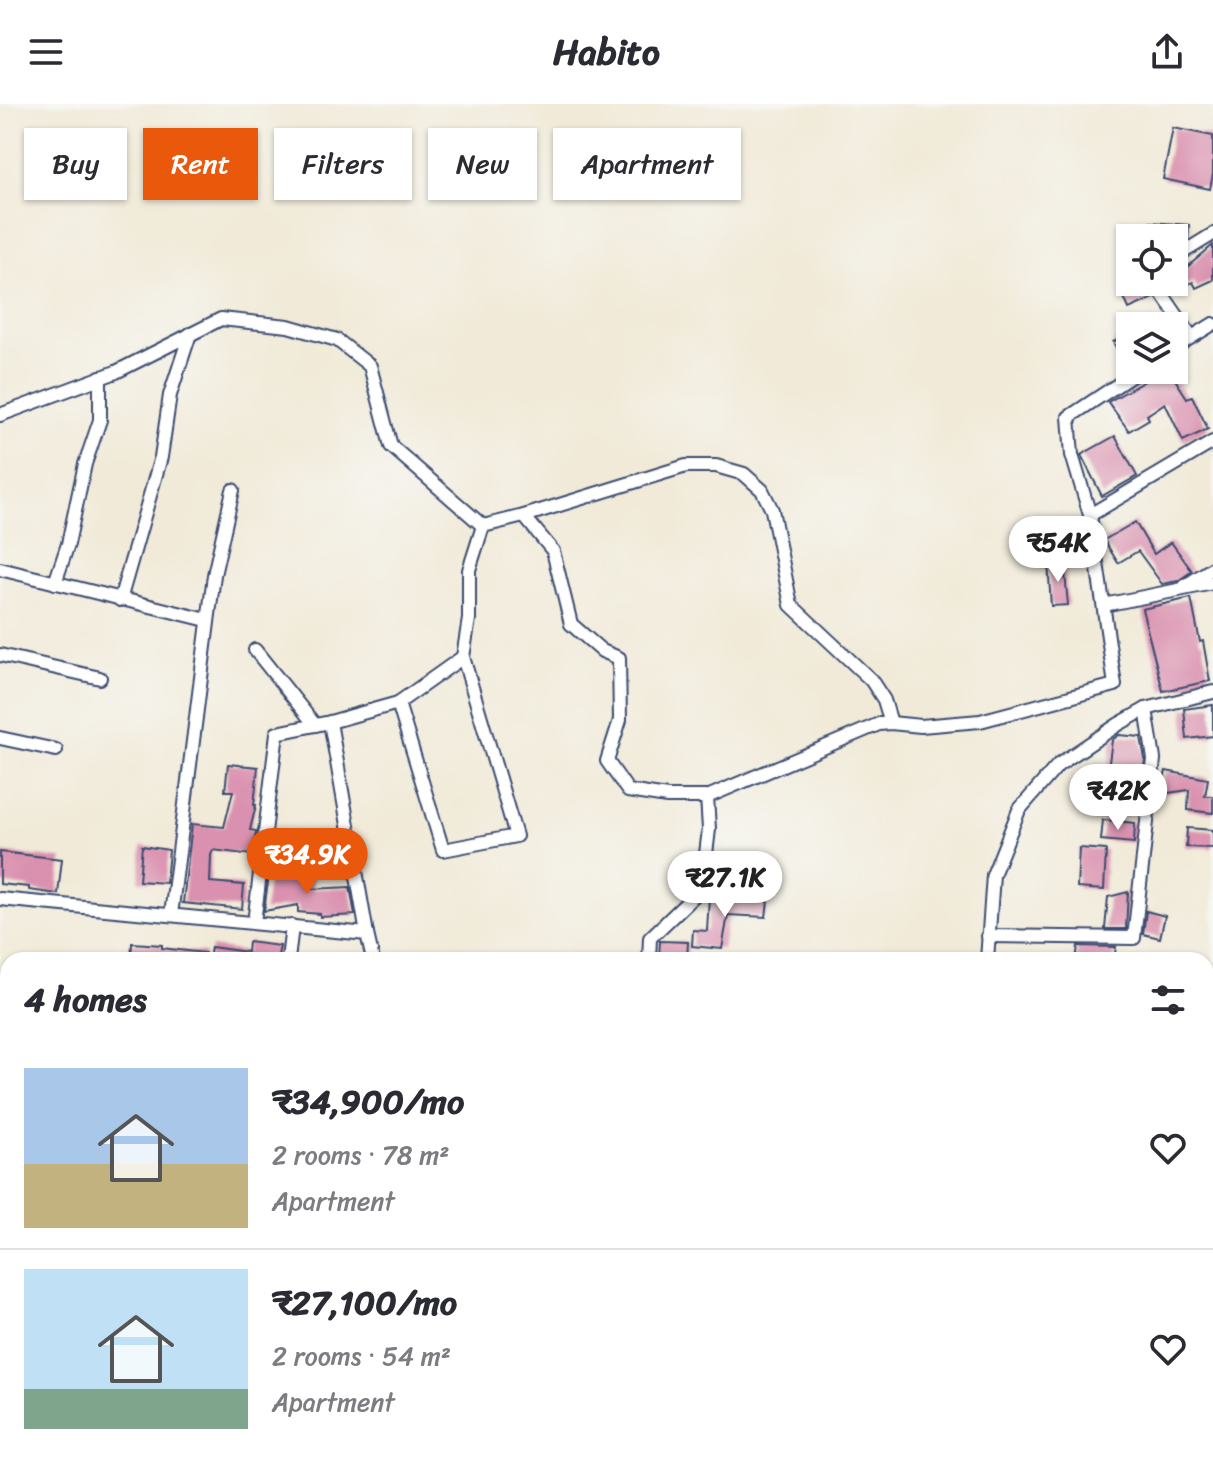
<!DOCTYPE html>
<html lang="en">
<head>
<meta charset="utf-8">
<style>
  :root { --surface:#fff; --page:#f7f7f7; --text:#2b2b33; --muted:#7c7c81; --line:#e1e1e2; --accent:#ea580c }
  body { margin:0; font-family:Sriracha,sans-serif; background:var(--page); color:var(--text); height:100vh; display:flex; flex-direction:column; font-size:30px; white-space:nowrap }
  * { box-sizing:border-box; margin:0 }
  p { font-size:26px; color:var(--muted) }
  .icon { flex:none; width:44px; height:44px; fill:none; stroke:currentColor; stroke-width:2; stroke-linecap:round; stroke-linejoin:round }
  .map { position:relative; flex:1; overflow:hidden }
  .sheet { position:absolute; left:0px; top:848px; width:1214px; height:514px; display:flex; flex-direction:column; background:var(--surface); border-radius:24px 24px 0 0; box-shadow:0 2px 6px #0004 }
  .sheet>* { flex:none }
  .hud { position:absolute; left:24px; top:24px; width:800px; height:72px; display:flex; gap:16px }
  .controls { position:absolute; left:1116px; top:120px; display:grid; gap:16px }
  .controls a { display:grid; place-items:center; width:72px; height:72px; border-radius:0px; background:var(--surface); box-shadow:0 2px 6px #0004; font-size:40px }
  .price { position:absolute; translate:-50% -68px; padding:0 18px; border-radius:28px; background:#fff; color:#222; font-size:26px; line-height:52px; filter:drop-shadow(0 2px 4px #0008) }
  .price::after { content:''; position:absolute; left:50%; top:48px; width:24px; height:18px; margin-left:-12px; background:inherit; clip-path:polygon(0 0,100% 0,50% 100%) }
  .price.current { background:var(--accent); color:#fff }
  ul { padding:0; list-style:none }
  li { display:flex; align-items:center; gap:24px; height:200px; padding:0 24px }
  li+li { border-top:2px solid var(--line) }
  li span { display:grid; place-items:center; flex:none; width:224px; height:160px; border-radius:0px; color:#555 }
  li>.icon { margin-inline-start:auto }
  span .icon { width:96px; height:96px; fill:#fffc; stroke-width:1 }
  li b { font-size:34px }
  h2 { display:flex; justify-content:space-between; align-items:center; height:96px; padding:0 24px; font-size:34px }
  .chip { padding:0 28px; border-radius:0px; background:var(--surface); box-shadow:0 2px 6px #0004; font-size:28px; line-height:72px }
  .chip.current { background:var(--accent); color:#fff }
  header { display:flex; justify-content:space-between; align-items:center; height:104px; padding:0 24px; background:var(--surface); font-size:36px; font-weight:700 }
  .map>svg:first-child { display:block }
</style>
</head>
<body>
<header><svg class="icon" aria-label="menu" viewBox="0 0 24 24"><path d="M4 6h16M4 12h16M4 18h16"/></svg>Habito<svg class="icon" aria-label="share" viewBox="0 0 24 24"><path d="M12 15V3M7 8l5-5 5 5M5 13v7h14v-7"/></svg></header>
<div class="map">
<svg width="1213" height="1361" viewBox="0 0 1213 1361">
  <rect width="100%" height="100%" fill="#f6f6f2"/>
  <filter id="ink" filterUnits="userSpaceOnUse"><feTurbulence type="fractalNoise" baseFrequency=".0125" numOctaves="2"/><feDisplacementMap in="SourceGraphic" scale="16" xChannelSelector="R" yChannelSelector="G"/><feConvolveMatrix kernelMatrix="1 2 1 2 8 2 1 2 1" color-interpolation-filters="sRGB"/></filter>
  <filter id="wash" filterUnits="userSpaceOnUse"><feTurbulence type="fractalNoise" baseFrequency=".006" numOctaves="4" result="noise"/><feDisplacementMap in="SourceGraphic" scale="32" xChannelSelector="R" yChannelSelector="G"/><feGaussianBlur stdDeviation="1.8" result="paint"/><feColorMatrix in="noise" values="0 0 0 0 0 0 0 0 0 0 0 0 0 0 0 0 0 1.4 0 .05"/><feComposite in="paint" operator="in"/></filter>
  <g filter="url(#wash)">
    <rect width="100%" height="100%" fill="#f1ead8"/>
    <g id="blocks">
      <g fill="#da91af">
        <path d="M 1173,24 L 1213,32 L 1213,70 L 1210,85 L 1163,75 Z"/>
        <path d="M 1150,118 L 1189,121 L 1188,135 L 1174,143 L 1174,134 L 1154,134 Z"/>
        <path d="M 1213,141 L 1213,176 L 1196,184 L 1193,178 L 1171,187 L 1165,178 L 1174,178 L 1174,163 L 1187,157 L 1186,164 Z"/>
        <path d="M 1140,178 L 1145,178 L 1154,194 L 1129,205 L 1121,186 Z"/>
        <path d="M 1130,230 L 1130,262 L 1127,264 L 1113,238 Z"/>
        <path d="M 1164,266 L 1169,266 L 1187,294 L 1192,292 L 1208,325 L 1183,337 L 1165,299 L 1147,311 L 1149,315 L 1129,327 L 1108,298 Z"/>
        <path d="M 1115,332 L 1137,372 L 1102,392 L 1081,351 Z"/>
        <path d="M 1135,418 L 1154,450 L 1171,438 L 1192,467 L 1178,477 L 1162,480 L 1138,447 L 1118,459 L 1104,436 Z"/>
        <path d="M 1064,458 L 1068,501 L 1051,502 L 1048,459 Z"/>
        <path d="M 1191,494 L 1200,538 L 1203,537 L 1210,577 L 1163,587 L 1142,505 Z"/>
        <path d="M 1213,601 L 1213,632 L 1187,635 L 1184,605 Z"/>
        <path d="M 1119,631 L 1141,633 L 1145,655 L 1140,699 L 1104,695 L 1112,636 Z"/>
        <path d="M 228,660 L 258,663 L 254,701 L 256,701 L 250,726 L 256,727 L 252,751 L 213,746 L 211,751 L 210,778 L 244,781 L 242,805 L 183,799 L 192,720 L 224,723 L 233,687 L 225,687 Z"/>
        <path d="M 1166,667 L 1208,675 L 1205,692 L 1213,692 L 1213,709 L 1188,706 L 1189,686 L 1161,690 Z"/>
        <path d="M 1103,716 L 1135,719 L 1134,739 L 1101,736 Z"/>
        <path d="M 1187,724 L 1213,726 L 1213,744 L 1186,743 Z"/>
        <path d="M 142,742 L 169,746 L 166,779 L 139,777 Z"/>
        <path d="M 1079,744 L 1106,746 L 1104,786 L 1077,784 Z"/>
        <path d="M 0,748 L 62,755 L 58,790 L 29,786 L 29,783 L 0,780 Z"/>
        <path d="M 269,770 L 313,772 L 312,785 L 350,783 L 355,811 L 320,813 L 320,810 L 298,808 L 298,801 L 264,807 Z"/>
        <path d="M 1128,788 L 1126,825 L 1105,825 L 1108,793 Z"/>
        <path d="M 709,793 L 768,797 L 766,813 L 728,811 L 722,845 L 692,842 L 693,826 L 707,827 Z"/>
        <path d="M 1146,807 L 1165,812 L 1160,834 L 1143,830 Z"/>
        <path d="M 660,837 L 688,838 L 687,856 L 659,856 Z"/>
        <path d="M 248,838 L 280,842 L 277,856 L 209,856 L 211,843 L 247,848 Z"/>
        <path d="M 132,839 L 162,841 L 162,844 L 205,849 L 204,856 L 131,856 Z"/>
        <path d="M 1078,842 L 1116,843 L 1114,856 L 1076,856 Z"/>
      </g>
    </g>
  </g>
  <g filter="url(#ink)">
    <use href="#blocks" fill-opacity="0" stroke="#3b4b70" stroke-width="2"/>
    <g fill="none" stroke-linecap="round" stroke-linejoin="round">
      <g stroke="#3b4b70" stroke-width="16">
        <g id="street">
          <path d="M 1174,154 L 1213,130"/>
          <path d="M 1154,178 L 1191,232"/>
          <path d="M 1174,244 L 1213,220"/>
          <path d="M 0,311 L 116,268 L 221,215 L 288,222 L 337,236 L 370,262 L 391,342 L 483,422 L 469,466 L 469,515 L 463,553 L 516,732 L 443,746 L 398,599 L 330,618"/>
          <path d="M 1090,411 L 1213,338"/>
          <path d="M 524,412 L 686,362 L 716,362 L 744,370 L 762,386 L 772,406 L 791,501 L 871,576 L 884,596 L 891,619"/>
          <path d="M 483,422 L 524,412 L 553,447 L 571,520 L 602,547 L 619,554 L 620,616 L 607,657 L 628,687 L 667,693 L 707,693 L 709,725 L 702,784 L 650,834 L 649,856"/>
          <path d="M 0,465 L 207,516"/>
          <path d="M 55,479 L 68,440 L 85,360 L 100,316 L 100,273"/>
          <path d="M 1185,482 L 1213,464"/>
          <path d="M 120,496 L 161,353 L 170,291 L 190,230"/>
          <path d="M 1104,501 L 1213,479"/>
          <path d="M 255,546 L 315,621"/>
          <path d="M 0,551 L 100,574"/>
          <path d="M 398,599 L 463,553"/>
          <path d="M 0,634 L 56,646"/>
          <path d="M 707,693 L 879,620 L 891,619 L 921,622 L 980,617 L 1115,581 L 1090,411 L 1072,351 L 1069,313 L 1140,266"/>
          <path d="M 0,795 L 367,830 L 330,618 L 277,629 L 254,819"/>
          <path d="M 171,811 L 214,471 L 233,386"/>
          <path d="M 367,830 L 373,856"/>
          <path d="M 988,832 L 1134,834 L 1154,655 L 1146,605"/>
          <path d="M 288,856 L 292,822"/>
          <path d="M 987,856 L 993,771 L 1019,706 L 1058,661 L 1119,620 L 1146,605 L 1213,588"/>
          <path d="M 0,1242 L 8,1250"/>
          <path d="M 1206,1264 L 1213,1265"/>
          <path d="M 79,1354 L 80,1361"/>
          <path d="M 781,1354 L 781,1361"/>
          <path d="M 1011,1354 L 1011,1361"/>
          <path d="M 582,1361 L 583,1354"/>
          <path d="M 821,1361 L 858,1354"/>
        </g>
      </g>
      <use href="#street" stroke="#fff" stroke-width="12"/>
    </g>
  </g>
</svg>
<div class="controls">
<a><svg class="icon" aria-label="locate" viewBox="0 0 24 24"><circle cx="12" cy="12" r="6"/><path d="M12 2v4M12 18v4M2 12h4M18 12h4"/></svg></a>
<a><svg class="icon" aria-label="layers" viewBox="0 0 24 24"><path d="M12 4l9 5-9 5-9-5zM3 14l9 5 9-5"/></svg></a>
</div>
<b class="price" style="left:1058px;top:480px">₹54K</b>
<b class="price" style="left:1118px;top:728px">₹42K</b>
<b class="price current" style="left:307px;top:792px">₹34.9K</b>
<b class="price" style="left:725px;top:815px">₹27.1K</b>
<div class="hud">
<a class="chip">Buy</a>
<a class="chip current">Rent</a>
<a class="chip">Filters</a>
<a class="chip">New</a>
<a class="chip">Apartment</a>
</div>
<section class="sheet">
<h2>4 homes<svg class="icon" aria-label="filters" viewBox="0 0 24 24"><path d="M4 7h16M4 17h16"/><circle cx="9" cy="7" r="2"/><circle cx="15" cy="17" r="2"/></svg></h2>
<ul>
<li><span style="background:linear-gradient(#a9c7e8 60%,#c2b280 0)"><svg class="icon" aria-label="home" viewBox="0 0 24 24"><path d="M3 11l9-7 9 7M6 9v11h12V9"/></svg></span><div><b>₹34,900/mo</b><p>2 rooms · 78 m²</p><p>Apartment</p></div><svg class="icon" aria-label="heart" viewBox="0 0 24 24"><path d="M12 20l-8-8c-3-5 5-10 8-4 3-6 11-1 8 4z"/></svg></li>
<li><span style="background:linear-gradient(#bfe0f5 75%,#7fa58c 0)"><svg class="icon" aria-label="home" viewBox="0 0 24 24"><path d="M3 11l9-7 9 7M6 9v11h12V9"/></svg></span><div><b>₹27,100/mo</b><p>2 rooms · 54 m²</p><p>Apartment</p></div><svg class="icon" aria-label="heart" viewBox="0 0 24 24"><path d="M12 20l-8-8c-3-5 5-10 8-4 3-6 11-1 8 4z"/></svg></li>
</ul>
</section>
</div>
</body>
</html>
